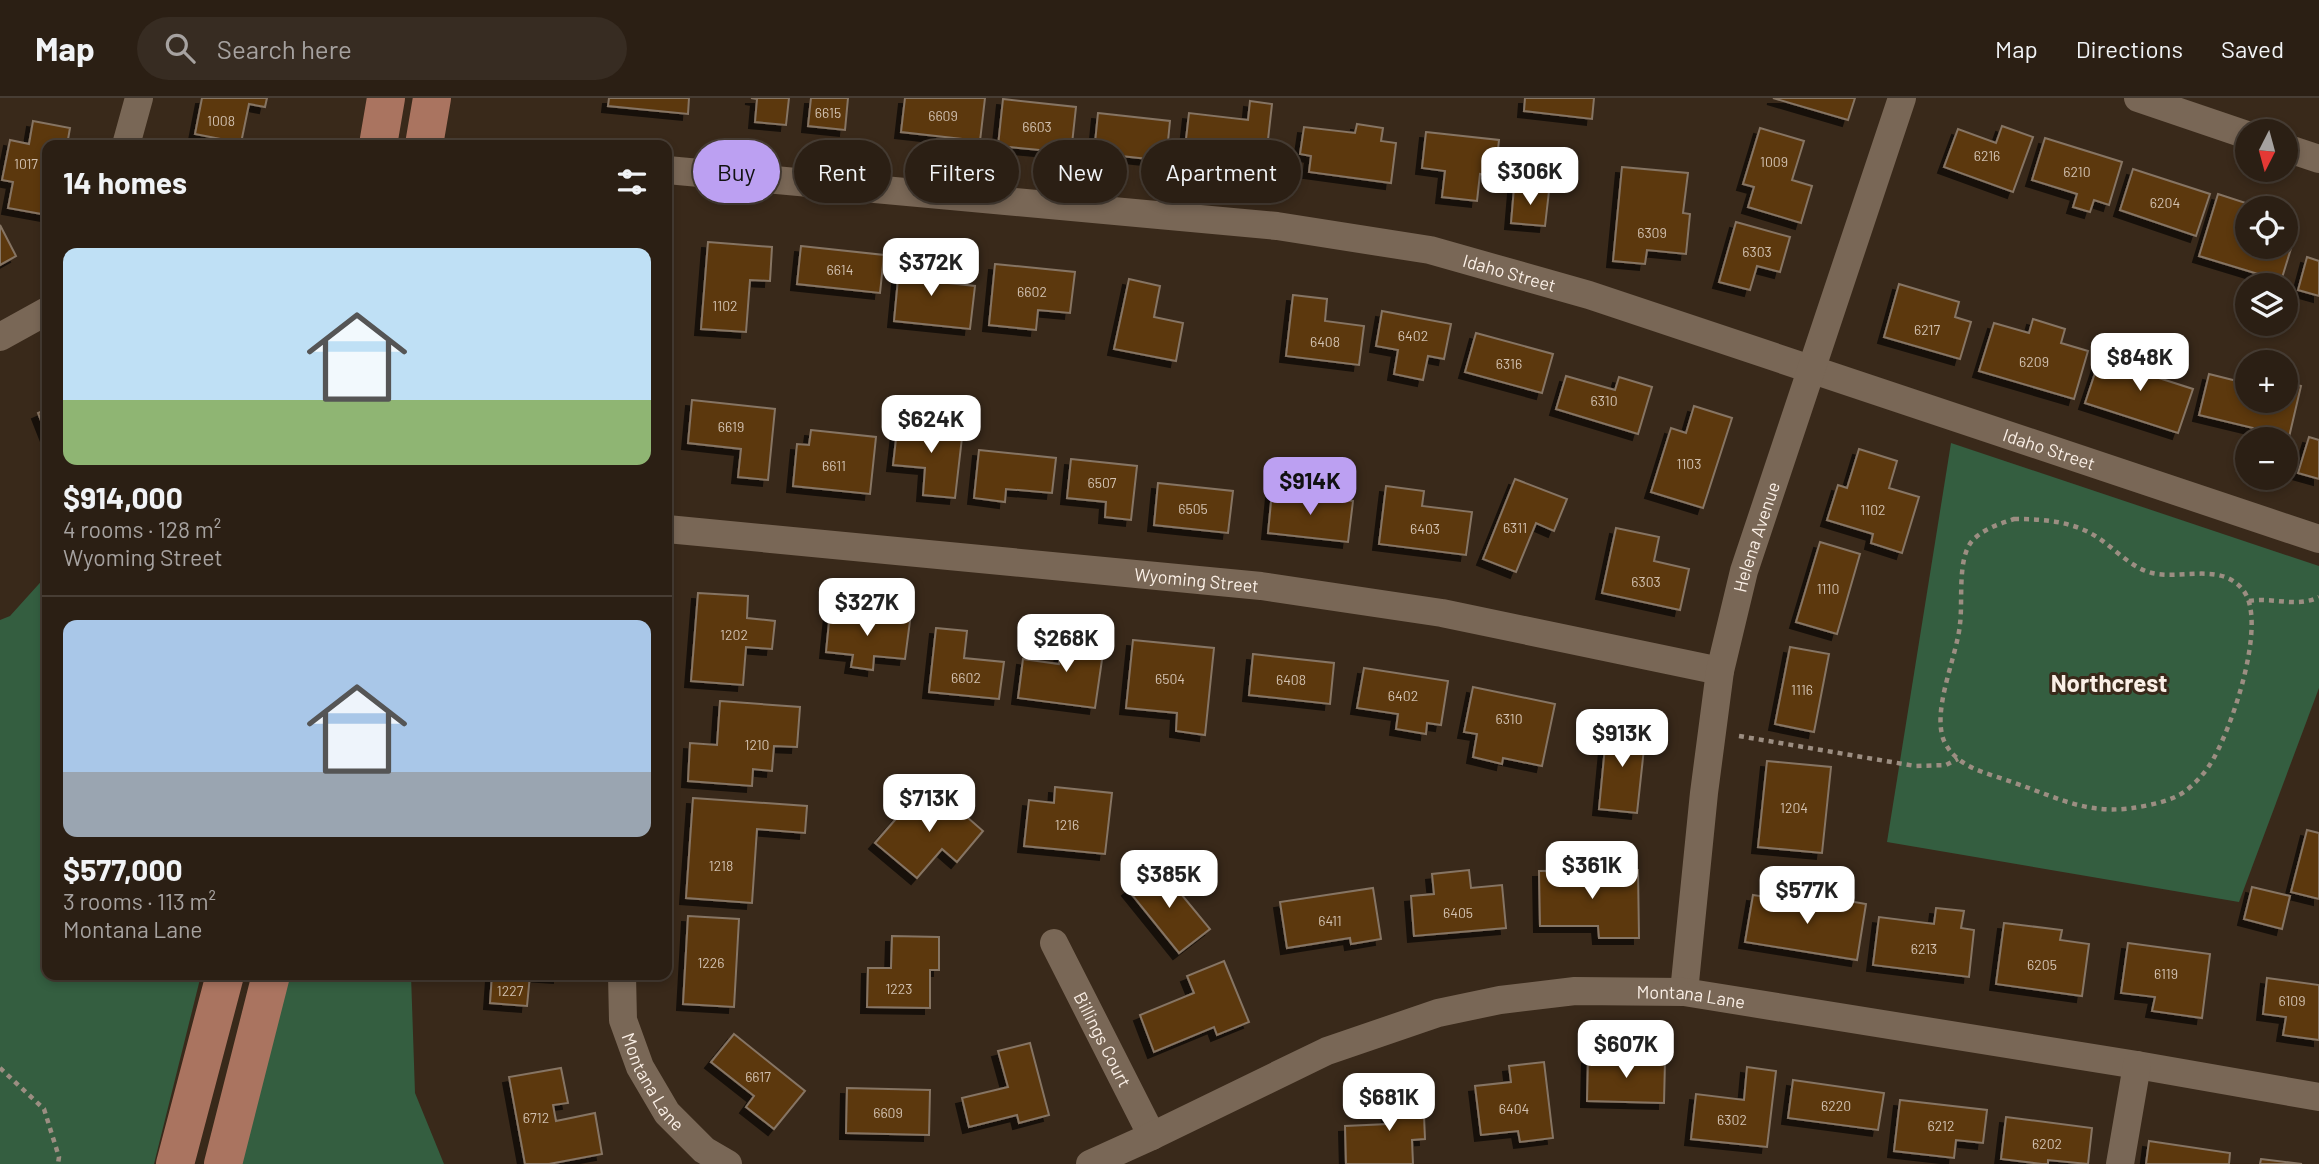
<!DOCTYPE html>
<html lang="en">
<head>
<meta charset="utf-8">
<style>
  :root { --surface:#2b1f14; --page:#372c22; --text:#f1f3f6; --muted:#a6a2a0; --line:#473d34; --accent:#bca0f2 }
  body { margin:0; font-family:Barlow,sans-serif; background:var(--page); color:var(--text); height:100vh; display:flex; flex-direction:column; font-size:26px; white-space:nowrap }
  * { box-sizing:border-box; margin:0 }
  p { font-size:23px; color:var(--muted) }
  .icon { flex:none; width:38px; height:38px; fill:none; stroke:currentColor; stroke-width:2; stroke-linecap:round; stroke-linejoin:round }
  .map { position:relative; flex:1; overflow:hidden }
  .panel { position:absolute; left:42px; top:42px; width:630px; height:840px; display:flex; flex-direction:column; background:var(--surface); border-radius:14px; box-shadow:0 4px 10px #0003,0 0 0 2px var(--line) }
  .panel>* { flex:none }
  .guide { position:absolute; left:693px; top:42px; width:665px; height:63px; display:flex; gap:14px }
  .needle { width:46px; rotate:186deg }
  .tools { position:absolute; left:2235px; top:21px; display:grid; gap:14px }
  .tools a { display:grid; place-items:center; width:63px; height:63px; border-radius:50%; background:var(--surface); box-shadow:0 4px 10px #0003,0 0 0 2px var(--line); font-size:35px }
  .price { position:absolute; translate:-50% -60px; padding:0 16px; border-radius:14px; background:#fff; color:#222; font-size:23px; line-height:46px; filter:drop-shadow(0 2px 4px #0008) }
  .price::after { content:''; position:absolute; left:50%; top:42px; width:21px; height:16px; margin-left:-10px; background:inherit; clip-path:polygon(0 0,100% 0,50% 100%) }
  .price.selected { background:var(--accent); color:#111 }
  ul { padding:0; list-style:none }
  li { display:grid; align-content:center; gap:14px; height:371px; padding:0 21px }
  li+li { border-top:2px solid var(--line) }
  li span { display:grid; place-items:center; height:217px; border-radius:14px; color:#555 }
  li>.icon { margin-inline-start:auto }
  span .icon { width:126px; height:126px; fill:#fffc; stroke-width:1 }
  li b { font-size:30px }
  h2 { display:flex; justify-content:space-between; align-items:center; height:84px; padding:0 21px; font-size:30px }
  .chip { padding:0 24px; border-radius:32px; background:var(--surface); box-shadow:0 4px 10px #0003,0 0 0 2px var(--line); font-size:24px; line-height:63px }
  .chip.selected { background:var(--accent); color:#111 }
  header { display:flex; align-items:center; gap:42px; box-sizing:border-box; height:98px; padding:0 35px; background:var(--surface); border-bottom:2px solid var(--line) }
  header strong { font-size:33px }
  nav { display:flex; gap:38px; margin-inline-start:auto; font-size:24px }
  .search { width:490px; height:63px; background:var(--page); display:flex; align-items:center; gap:18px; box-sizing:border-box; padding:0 24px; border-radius:38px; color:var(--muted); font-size:26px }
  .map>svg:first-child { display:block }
</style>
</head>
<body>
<header>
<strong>Map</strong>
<div class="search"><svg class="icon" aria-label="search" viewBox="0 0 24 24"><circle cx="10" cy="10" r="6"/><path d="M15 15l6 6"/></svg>Search here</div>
<nav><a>Map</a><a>Directions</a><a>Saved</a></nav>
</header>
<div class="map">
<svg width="2319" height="1066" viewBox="0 0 2319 1066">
  <defs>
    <filter id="shadow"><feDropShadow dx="-6" dy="6" stdDeviation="0" flood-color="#0009"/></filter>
  </defs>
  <rect width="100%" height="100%" fill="#39291a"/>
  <g fill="#345e40">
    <path d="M 1951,345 L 2319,468 L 2319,590 L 2239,804 L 1887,744 Z"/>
    <path d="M 47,477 L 47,877 L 201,877 L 154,1066 L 0,1066 L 0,522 L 10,518 Z"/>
    <path d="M 279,877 L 411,877 L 415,995 L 444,1066 L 232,1066 Z"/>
  </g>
  <g fill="#5b370f" stroke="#867463" stroke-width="2" filter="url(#shadow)">
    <path d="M 202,0 L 267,0 L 265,9 L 249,6 L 241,45 L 195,36 Z"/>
    <path d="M 609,0 L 689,0 L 688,16 L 608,8 Z"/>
    <path d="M 751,0 L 789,0 L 786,27 L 755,24 L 757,1 Z"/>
    <path d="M 811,0 L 848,0 L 845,32 L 808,28 Z"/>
    <path d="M 905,0 L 985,0 L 980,43 L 901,34 Z"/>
    <path d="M 1525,0 L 1594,0 L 1592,21 L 1524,13 Z"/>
    <path d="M 1773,0 L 1855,0 L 1848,22 Z"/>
    <path d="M 1003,1 L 1076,9 L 1071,55 L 998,48 Z"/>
    <path d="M 1250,3 L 1272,6 L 1265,68 L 1184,59 L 1189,15 L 1248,22 Z"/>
    <path d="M 1098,15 L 1170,23 L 1166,63 L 1094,55 Z"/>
    <path d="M 33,23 L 70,30 L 67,47 L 47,47 L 47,117 L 8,110 L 13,84 L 2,82 L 10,42 L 29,46 Z"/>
    <path d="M 1357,26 L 1383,30 L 1381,43 L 1396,45 L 1391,85 L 1309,74 L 1311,58 L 1300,56 L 1304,29 L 1355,35 Z"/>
    <path d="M 2002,28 L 2033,39 L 2013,94 L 1944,69 L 1958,31 L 1996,45 Z"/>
    <path d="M 1760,30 L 1804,43 L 1792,82 L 1812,88 L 1801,125 L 1748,109 L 1754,89 L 1743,86 Z"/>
    <path d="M 1426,34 L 1499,42 L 1495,78 L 1480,76 L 1477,103 L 1442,99 L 1445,73 L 1422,70 Z"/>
    <path d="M 2045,40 L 2122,64 L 2109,107 L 2094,102 L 2090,114 L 2073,109 L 2077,96 L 2032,82 Z"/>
    <path d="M 1622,69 L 1688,75 L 1683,115 L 1690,116 L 1686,156 L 1647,152 L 1645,166 L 1613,163 Z"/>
    <path d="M 2133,71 L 2210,96 L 2196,138 L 2120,112 Z"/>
    <path d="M 1514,90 L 1549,93 L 1545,128 L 1511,125 Z"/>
    <path d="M 2218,96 L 2255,108 L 2254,110 L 2247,110 L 2247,149 L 2286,149 L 2286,142 L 2293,144 L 2281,183 L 2199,158 Z"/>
    <path d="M 1736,124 L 1790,139 L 1780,174 L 1757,168 L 1750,192 L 1719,184 Z"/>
    <path d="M 0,127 L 16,158 L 0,167 Z"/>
    <path d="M 708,144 L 772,149 L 770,183 L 750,182 L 746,234 L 701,231 Z"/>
    <path d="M 801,148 L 884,157 L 880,195 L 797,186 Z"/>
    <path d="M 2307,159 L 2319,163 L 2319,198 L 2298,192 Z"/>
    <path d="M 900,160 L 933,163 L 931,183 L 975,188 L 970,231 L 894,223 Z"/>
    <path d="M 995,166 L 1075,174 L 1070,215 L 1038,212 L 1036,232 L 989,227 Z"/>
    <path d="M 1129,181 L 1160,188 L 1154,219 L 1183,225 L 1176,263 L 1114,251 Z"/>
    <path d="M 1899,186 L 1959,204 L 1955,219 L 1971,224 L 1960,261 L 1884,239 Z"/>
    <path d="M 1293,197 L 1327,201 L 1325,223 L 1364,228 L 1359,267 L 1286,258 Z"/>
    <path d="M 1382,213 L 1451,226 L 1444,261 L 1428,258 L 1423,282 L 1394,276 L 1398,252 L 1376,248 Z"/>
    <path d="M 2033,221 L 2065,231 L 2061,245 L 2088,253 L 2074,301 L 1979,273 L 1994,225 L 2029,235 Z"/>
    <path d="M 1476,235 L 1553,256 L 1542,295 L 1465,274 Z"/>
    <path d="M 2133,255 L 2164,265 L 2159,280 L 2193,291 L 2178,335 L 2085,305 L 2098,266 L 2115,272 L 2119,259 L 2130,263 Z"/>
    <path d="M 2243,274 L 2247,275 L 2247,303 L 2286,303 L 2286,284 L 2301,288 L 2286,352 L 2286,341 L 2251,341 L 2253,330 L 2199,317 L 2209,276 L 2241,284 Z"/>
    <path d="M 1566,278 L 1615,292 L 1619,279 L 1652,289 L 1638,336 L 1556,311 Z"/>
    <path d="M 692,302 L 775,311 L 768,382 L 738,379 L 741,351 L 688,345 Z"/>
    <path d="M 1694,308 L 1732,320 L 1703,410 L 1651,394 L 1671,330 L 1686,335 Z"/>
    <path d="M 47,311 L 47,338 L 38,315 Z"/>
    <path d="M 898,324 L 963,331 L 955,400 L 923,397 L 925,370 L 893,367 Z"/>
    <path d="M 811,332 L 876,339 L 870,396 L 793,388 L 797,346 L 809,347 Z"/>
    <path d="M 2309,339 L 2319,342 L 2319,381 L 2298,375 Z"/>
    <path d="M 1859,351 L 1897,363 L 1889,390 L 1919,399 L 1902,455 L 1871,445 L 1873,436 L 1827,422 L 1838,387 L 1847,390 Z"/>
    <path d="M 979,352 L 1056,360 L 1052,395 L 1006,391 L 1005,404 L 974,400 Z"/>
    <path d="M 1071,361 L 1137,368 L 1131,422 L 1105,419 L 1106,404 L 1067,400 Z"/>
    <path d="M 1515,381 L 1567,401 L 1554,433 L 1536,425 L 1516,474 L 1483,461 Z"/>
    <path d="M 1158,385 L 1233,393 L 1228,435 L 1154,427 Z"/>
    <path d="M 1386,388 L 1424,393 L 1422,408 L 1472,414 L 1466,457 L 1379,446 Z"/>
    <path d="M 1272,394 L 1353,403 L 1348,444 L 1268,435 Z"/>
    <path d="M 1616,430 L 1659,439 L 1654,463 L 1689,471 L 1680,512 L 1602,495 Z"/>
    <path d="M 1820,444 L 1860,456 L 1837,536 L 1796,524 Z"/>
    <path d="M 698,495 L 748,498 L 747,520 L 775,523 L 772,551 L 746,549 L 743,587 L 691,583 Z"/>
    <path d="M 830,514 L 910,523 L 905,561 L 874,558 L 873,572 L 851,569 L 853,557 L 826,554 Z"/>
    <path d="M 936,530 L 967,533 L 964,560 L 1004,564 L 999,601 L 929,594 Z"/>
    <path d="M 1064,535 L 1105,541 L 1095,610 L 1018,600 L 1023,561 L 1059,566 Z"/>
    <path d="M 1133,542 L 1214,550 L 1205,637 L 1176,633 L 1177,615 L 1126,610 Z"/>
    <path d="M 1790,549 L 1829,556 L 1814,634 L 1775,626 Z"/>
    <path d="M 1253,556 L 1334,565 L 1330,606 L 1249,597 Z"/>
    <path d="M 1364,570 L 1448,583 L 1441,627 L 1427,625 L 1426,636 L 1396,631 L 1398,616 L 1357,610 Z"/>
    <path d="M 1473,589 L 1555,606 L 1542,668 L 1503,660 L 1502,666 L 1473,659 L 1477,636 L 1464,634 Z"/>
    <path d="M 720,603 L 800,609 L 797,649 L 774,648 L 772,673 L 753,671 L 752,688 L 688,683 L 690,645 L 717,647 Z"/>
    <path d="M 1607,628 L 1646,632 L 1637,715 L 1599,711 Z"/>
    <path d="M 1767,663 L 1831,669 L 1822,755 L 1758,749 Z"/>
    <path d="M 1055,689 L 1112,695 L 1105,756 L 1024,748 L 1029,702 L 1054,705 Z"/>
    <path d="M 935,691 L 983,733 L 957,764 L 942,751 L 917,780 L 875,745 L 908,707 L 916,714 Z"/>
    <path d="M 693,700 L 807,708 L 805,735 L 757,731 L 752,805 L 686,800 Z"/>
    <path d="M 2307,732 L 2319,735 L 2319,801 L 2291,794 Z"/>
    <path d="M 1158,768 L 1210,831 L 1179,855 L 1128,792 Z"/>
    <path d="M 1469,772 L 1471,790 L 1502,787 L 1506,830 L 1414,838 L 1411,798 L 1434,796 L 1432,776 Z"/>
    <path d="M 1638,772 L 1639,840 L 1599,840 L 1598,828 L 1540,828 L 1539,773 Z"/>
    <path d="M 2252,789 L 2290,798 L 2282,831 L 2244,821 Z"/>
    <path d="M 1373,790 L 1381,841 L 1351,846 L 1350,840 L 1287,850 L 1280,804 Z"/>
    <path d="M 1753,797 L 1825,808 L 1826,799 L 1866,806 L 1857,862 L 1745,844 Z"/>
    <path d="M 1936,810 L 1964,813 L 1961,830 L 1974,832 L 1969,879 L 1873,867 L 1879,819 L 1934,826 Z"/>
    <path d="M 688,818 L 739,821 L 734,909 L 683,906 Z"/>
    <path d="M 2004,825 L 2062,832 L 2060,842 L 2089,846 L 2082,898 L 1996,886 Z"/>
    <path d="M 892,838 L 939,839 L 939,872 L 930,872 L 930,910 L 867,909 L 868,870 L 891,870 Z"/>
    <path d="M 2128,845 L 2210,856 L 2202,920 L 2152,913 L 2155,899 L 2121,895 Z"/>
    <path d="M 1224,863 L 1249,924 L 1217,937 L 1214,929 L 1154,954 L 1140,917 L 1194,895 L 1187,878 Z"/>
    <path d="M 492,877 L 559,877 L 559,879 L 530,877 L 527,908 L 490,905 Z"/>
    <path d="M 2267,880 L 2319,887 L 2319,942 L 2283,937 L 2286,919 L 2263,916 Z"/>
    <path d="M 734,936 L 805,993 L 774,1031 L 746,1009 L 754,998 L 711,964 Z"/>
    <path d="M 1030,945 L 1049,1017 L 1019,1025 L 1017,1017 L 969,1029 L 962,1000 L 1008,989 L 998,953 Z"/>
    <path d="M 1588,960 L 1665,962 L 1664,1005 L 1587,1003 Z"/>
    <path d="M 1544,964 L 1553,1040 L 1520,1044 L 1518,1033 L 1481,1037 L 1475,988 L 1511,984 L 1509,968 Z"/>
    <path d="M 1747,969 L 1776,973 L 1767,1049 L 1691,1041 L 1696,996 L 1744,1002 Z"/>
    <path d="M 561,970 L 568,1005 L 553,1007 L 556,1023 L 595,1015 L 602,1056 L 549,1066 L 525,1066 L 509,979 Z"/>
    <path d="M 1793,982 L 1884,995 L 1878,1032 L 1788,1020 Z"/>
    <path d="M 847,990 L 930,992 L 929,1037 L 846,1035 Z"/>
    <path d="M 1423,994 L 1425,1041 L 1412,1042 L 1413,1066 L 1346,1066 L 1345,1028 L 1388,1026 L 1387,995 Z"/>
    <path d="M 1900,1002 L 1987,1012 L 1983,1045 L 1956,1042 L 1954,1060 L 1894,1053 Z"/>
    <path d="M 2006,1019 L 2092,1030 L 2088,1066 L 2048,1062 L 2048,1066 L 2042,1066 L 2001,1061 Z"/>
    <path d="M 2149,1043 L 2230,1055 L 2229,1066 L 2146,1066 Z"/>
    <path d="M 2261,1061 L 2302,1066 L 2260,1066 Z"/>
  </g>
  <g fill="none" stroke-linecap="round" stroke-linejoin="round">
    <g stroke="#9c8e82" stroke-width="4.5" stroke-dasharray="5 5" stroke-linecap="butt">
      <path d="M 2014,421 C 2044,421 2074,423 2100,441 C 2117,453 2132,470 2152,475 C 2181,482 2221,464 2243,492 C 2269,524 2230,637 2209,668 C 2203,677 2196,684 2188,691 C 2177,700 2163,704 2149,707 C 2092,720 2064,702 2012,684 C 1987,675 1958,670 1945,645 C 1930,615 1957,559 1960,526 C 1963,503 1957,461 1972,443 C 1983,431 1999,426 2014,421 Z"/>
      <path d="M 2249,503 C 2273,499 2297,510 2319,499"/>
      <path d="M 1739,638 L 1915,668 L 1946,667 L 1958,661"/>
      <path d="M 0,970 L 44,1011 L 59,1059 L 58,1066"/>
    </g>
    <g stroke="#796756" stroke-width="28">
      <path d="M 2138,0 L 2247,37"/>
      <path d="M 126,47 L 139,0"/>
      <path d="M 2286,50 L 2319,61"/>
      <path id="s1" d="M 667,72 L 1277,128 L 1430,152 L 1589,197 L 2319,441"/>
      <path d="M 0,239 L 47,213"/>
      <path id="s2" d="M 667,431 L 1261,488 L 1442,515 L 1720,573"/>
      <path id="s3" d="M 1054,845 L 1152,1038"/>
      <path id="s4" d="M 622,877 L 623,922 L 640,969 L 667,1015 L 704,1052 L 728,1066"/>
      <path id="s5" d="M 1684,894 L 1704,695 L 1720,573 L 1744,473 L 1902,0"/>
      <path id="s6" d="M 1090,1066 L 1152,1038 L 1327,953 L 1438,915 L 1500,902 L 1575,893 L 1684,894 L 2137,967 L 2319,999"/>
      <path d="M 2120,1066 L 2137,967"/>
    </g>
    <g stroke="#aa7460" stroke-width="38">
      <path d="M 378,47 L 386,0"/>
      <path d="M 424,47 L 432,0"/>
      <path d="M 175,1066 L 225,877"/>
      <path d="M 223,1066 L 271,877"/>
    </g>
  </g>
  <g text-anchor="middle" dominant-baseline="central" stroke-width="6" stroke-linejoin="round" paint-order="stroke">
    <g font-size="14" fill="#d2c1b0">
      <text x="828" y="14">6615</text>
      <text x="943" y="17">6609</text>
      <text x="221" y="22">1008</text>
      <text x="1037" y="28">6603</text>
      <text x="1987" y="57">6216</text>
      <text x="1774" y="63">1009</text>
      <text x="26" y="65">1017</text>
      <text x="2077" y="73">6210</text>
      <text x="2165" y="104">6204</text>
      <text x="1652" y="134">6309</text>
      <text x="1757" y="153">6303</text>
      <text x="840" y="171">6614</text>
      <text x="1032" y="193">6602</text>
      <text x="725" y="207">1102</text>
      <text x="1927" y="231">6217</text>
      <text x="1413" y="237">6402</text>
      <text x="1325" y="243">6408</text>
      <text x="2034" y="263">6209</text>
      <text x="1509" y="265">6316</text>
      <text x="1604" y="302">6310</text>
      <text x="731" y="328">6619</text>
      <text x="1689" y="365">1103</text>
      <text x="834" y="367">6611</text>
      <text x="1102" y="384">6507</text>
      <text x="1193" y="410">6505</text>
      <text x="1873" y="411">1102</text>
      <text x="1515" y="429">6311</text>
      <text x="1425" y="430">6403</text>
      <text x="1646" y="483">6303</text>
      <text x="1828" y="490">1110</text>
      <text x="734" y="536">1202</text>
      <text x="966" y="579">6602</text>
      <text x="1170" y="580">6504</text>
      <text x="1291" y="581">6408</text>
      <text x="1802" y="591">1116</text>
      <text x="1403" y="597">6402</text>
      <text x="1509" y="620">6310</text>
      <text x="757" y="646">1210</text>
      <text x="1794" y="709">1204</text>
      <text x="1067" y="726">1216</text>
      <text x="721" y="767">1218</text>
      <text x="1458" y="814">6405</text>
      <text x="1330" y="822">6411</text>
      <text x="1924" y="850">6213</text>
      <text x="711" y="864">1226</text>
      <text x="2042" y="866">6205</text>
      <text x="2166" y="875">6119</text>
      <text x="899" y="890">1223</text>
      <text x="510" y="892">1227</text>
      <text x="2292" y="902">6109</text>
      <text x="758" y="978">6617</text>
      <text x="1836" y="1007">6220</text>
      <text x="1514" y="1010">6404</text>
      <text x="888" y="1014">6609</text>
      <text x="536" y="1019">6712</text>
      <text x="1732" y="1021">6302</text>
      <text x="1941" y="1027">6212</text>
      <text x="2047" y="1045">6202</text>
    </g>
    <g font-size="18" fill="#faefe6" stroke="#39291a">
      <text stroke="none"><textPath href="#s1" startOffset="850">Idaho Street</textPath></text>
      <text stroke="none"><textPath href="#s1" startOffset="1418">Idaho Street</textPath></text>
      <text stroke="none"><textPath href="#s5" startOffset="462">Helena Avenue</textPath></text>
      <text stroke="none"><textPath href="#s2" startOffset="532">Wyoming Street</textPath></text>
      <text stroke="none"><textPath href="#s6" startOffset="635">Montana Lane</textPath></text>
      <text stroke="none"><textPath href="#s3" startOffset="108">Billings Court</textPath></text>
      <text stroke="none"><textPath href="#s4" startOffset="114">Montana Lane</textPath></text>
    </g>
    <g font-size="24" font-weight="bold" fill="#faefe6" stroke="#39291a">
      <text x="2109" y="584">Northcrest</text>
    </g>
  </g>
</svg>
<div class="tools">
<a><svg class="needle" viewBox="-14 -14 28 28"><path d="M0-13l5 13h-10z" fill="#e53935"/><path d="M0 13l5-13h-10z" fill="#a6a2a0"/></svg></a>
<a><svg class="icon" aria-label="locate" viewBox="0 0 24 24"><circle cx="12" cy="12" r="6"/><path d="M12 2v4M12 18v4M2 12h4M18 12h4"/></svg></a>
<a><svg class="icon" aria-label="layers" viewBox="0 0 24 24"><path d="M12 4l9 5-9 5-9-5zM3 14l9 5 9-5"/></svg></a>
<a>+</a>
<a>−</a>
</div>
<b class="price" style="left:1530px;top:109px">$306K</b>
<b class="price" style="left:931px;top:200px">$372K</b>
<b class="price" style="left:2140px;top:295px">$848K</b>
<b class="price" style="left:931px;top:357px">$624K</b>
<b class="price selected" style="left:1310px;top:419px">$914K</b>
<b class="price" style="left:867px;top:540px">$327K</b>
<b class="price" style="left:1066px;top:576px">$268K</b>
<b class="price" style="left:1622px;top:671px">$913K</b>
<b class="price" style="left:929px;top:736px">$713K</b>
<b class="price" style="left:1592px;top:803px">$361K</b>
<b class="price" style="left:1169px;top:812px">$385K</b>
<b class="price" style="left:1807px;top:828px">$577K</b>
<b class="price" style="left:1626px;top:982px">$607K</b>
<b class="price" style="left:1389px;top:1035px">$681K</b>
<div class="guide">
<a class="chip selected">Buy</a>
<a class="chip">Rent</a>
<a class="chip">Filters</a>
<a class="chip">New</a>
<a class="chip">Apartment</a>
</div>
<section class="panel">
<h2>14 homes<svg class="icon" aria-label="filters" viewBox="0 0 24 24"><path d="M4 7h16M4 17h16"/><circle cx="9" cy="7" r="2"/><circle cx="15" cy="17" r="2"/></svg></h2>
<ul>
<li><span style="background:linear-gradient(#bfe0f5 70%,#8fb573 0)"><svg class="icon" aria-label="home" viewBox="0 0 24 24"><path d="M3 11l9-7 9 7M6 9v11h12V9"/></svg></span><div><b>$914,000</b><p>4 rooms · 128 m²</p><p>Wyoming Street</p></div></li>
<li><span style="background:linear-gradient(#a9c7e8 70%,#9aa5b1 0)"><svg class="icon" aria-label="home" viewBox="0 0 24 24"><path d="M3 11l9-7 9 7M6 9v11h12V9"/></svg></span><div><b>$577,000</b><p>3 rooms · 113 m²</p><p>Montana Lane</p></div></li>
</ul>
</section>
</div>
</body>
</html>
